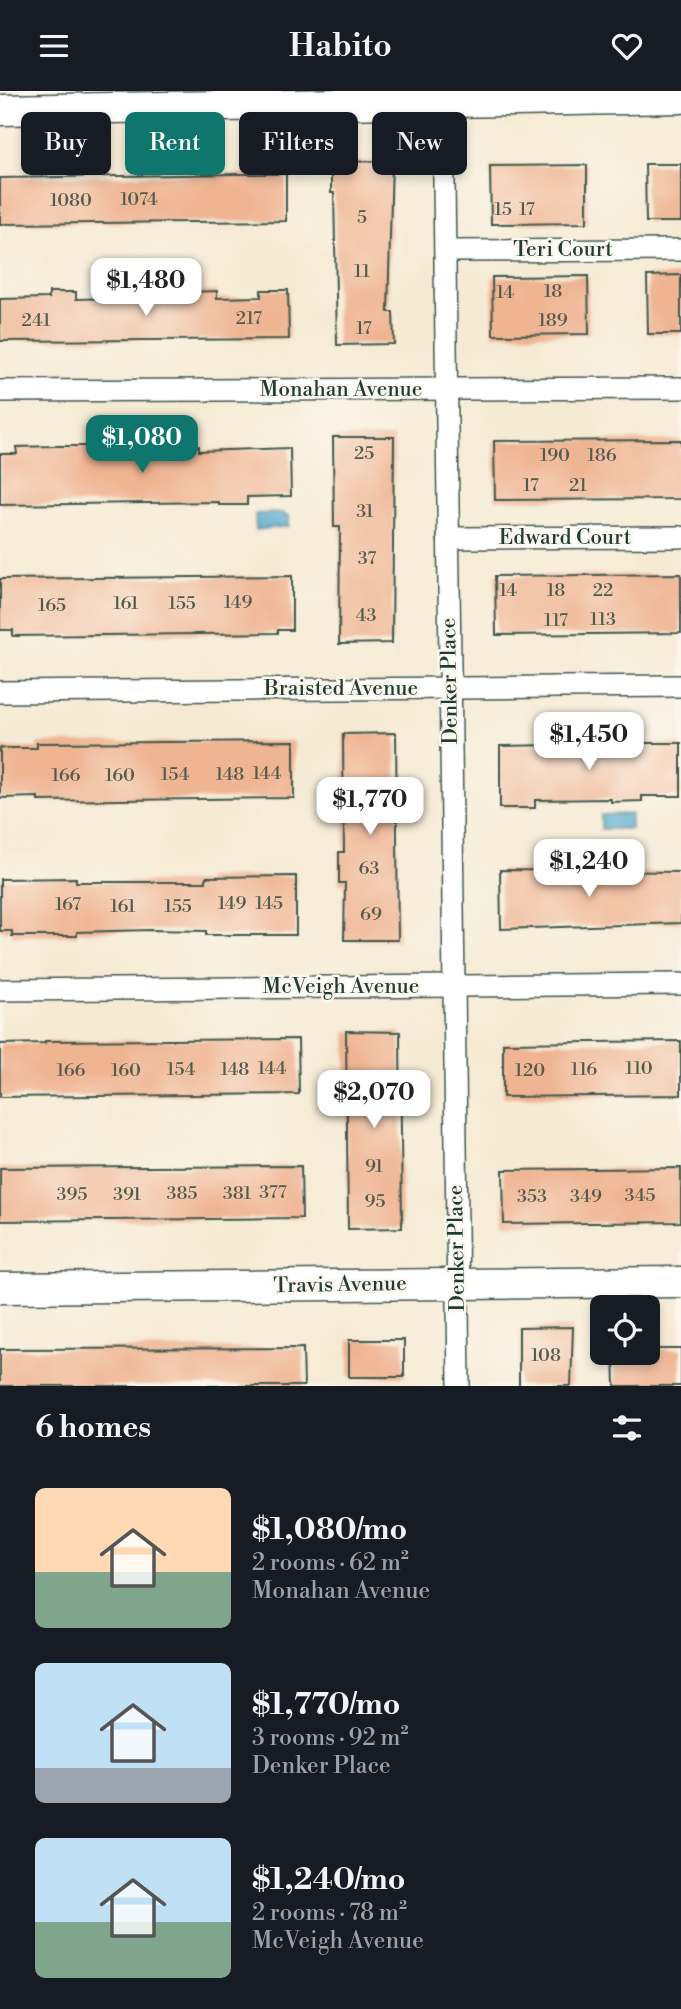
<!DOCTYPE html>
<html lang="en">
<head>
<meta charset="utf-8">
<style>
  :root { --surface:#171b24; --page:#20242c; --text:#f1f3f6; --muted:#9ea1a6; --accent:#0f766e }
  body { margin:0; font-family:"Libre Bodoni",serif; background:var(--page); color:var(--text); height:100vh; display:flex; flex-direction:column; font-size:26px; white-space:nowrap }
  * { box-sizing:border-box; margin:0 }
  p { font-size:23px; color:var(--muted) }
  .icon { flex:none; width:38px; height:38px; fill:none; stroke:currentColor; stroke-width:2; stroke-linecap:round; stroke-linejoin:round }
  .map { position:relative; height:1295px; overflow:hidden }
  .drawer { display:flex; flex-direction:column; background:var(--surface); flex:1 }
  .drawer>* { flex:none }
  .hud { position:absolute; left:21px; top:21px; width:640px; height:63px; display:flex; gap:14px }
  .buttons { position:absolute; left:590px; top:1204px; display:grid; gap:14px }
  .buttons a { display:grid; place-items:center; width:70px; height:70px; border-radius:10px; background:var(--surface); box-shadow:0 4px 10px #0003; font-size:35px }
  .price { position:absolute; translate:-50% -60px; padding:0 16px; border-radius:14px; background:#fff; color:#222; font-size:23px; line-height:46px; filter:drop-shadow(0 2px 4px #0008) }
  .price::after { content:''; position:absolute; left:50%; top:42px; width:21px; height:16px; margin-left:-10px; background:inherit; clip-path:polygon(0 0,100% 0,50% 100%) }
  .price.active { background:var(--accent); color:#fff }
  ul { padding:0; list-style:none }
  li { display:flex; align-items:center; gap:21px; height:175px; padding:0 35px }
  li span { display:grid; place-items:center; flex:none; width:196px; height:140px; border-radius:10px; color:#555 }
  li>.icon { margin-inline-start:auto }
  span .icon { width:84px; height:84px; fill:#fffc; stroke-width:1 }
  li b { font-size:30px }
  h2 { display:flex; justify-content:space-between; align-items:center; height:84px; padding:0 35px; font-size:30px }
  .chip { padding:0 24px; border-radius:10px; background:var(--surface); box-shadow:0 4px 10px #0003; font-size:24px; line-height:63px }
  .chip.active { background:var(--accent); color:#fff }
  header { display:flex; justify-content:space-between; align-items:center; height:91px; padding:0 35px; background:var(--surface); font-size:32px; font-weight:600 }
  .map>svg:first-child { display:block }
</style>
</head>
<body>
<header><svg class="icon" aria-label="menu" viewBox="0 0 24 24"><path d="M4 6h16M4 12h16M4 18h16"/></svg>Habito<svg class="icon" aria-label="heart" viewBox="0 0 24 24"><path d="M12 20l-8-8c-3-5 5-10 8-4 3-6 11-1 8 4z"/></svg></header>
<div class="map">
<svg width="681" height="1295" viewBox="0 0 681 1295">
  <rect width="100%" height="100%" fill="#fbf7ec"/>
  <filter id="ink" filterUnits="userSpaceOnUse"><feTurbulence type="fractalNoise" baseFrequency=".0143" numOctaves="2"/><feDisplacementMap in="SourceGraphic" scale="14" xChannelSelector="R" yChannelSelector="G"/><feConvolveMatrix kernelMatrix="1 2 1 2 8 2 1 2 1" color-interpolation-filters="sRGB"/></filter>
  <filter id="wash" filterUnits="userSpaceOnUse"><feTurbulence type="fractalNoise" baseFrequency=".00686" numOctaves="4" result="noise"/><feDisplacementMap in="SourceGraphic" scale="28" xChannelSelector="R" yChannelSelector="G"/><feGaussianBlur stdDeviation="1.57" result="paint"/><feColorMatrix in="noise" values="0 0 0 0 0 0 0 0 0 0 0 0 0 0 0 0 0 1.4 0 .05"/><feComposite in="paint" operator="in"/></filter>
  <g filter="url(#wash)">
    <rect width="100%" height="100%" fill="#f5ead4"/>
    <g fill="#4ea7cb" stroke="#367280" stroke-width="2">
      <path d="M 284,422 L 284,425 L 289,424 L 289,435 L 256,439 L 255,423 Z"/>
      <path d="M 631,723 L 631,738 L 601,738 L 601,724 Z"/>
    </g>
    <g id="blocks">
      <g fill="#efb492">
        <path d="M 392,70 L 388,221 L 393,221 L 394,253 L 337,254 L 334,102 L 331,102 L 331,71 Z"/>
        <path d="M 645,73 L 681,73 L 681,131 L 646,131 Z"/>
        <path d="M 587,74 L 587,132 L 491,133 L 490,75 Z"/>
        <path d="M 240,83 L 286,83 L 286,130 L 0,133 L 0,87 Z"/>
        <path d="M 681,184 L 681,243 L 648,243 L 647,185 Z"/>
        <path d="M 588,185 L 589,243 L 493,244 L 492,186 Z"/>
        <path d="M 261,199 L 288,199 L 289,248 L 0,250 L 0,208 L 49,207 L 49,201 L 76,201 L 76,208 L 120,207 L 119,200 L 146,200 L 147,208 L 191,206 L 190,201 L 217,200 L 217,207 L 261,206 Z"/>
        <path d="M 333,346 L 394,346 L 392,552 L 339,553 L 340,436 L 334,436 Z"/>
        <path d="M 681,349 L 681,408 L 495,409 L 494,350 Z"/>
        <path d="M 57,355 L 199,355 L 199,360 L 290,357 L 291,405 L 247,406 L 247,414 L 219,414 L 219,411 L 0,414 L 0,363 L 17,363 L 16,356 Z"/>
        <path d="M 681,483 L 681,542 L 496,544 L 495,485 Z"/>
        <path d="M 292,485 L 292,539 L 278,539 L 278,542 L 13,545 L 13,539 L 0,539 L 0,488 Z"/>
        <path d="M 396,642 L 398,849 L 344,849 L 345,792 L 339,792 L 339,761 L 344,761 L 343,643 Z"/>
        <path d="M 294,650 L 294,707 L 38,710 L 38,706 L 0,707 L 0,657 L 37,657 L 37,652 Z"/>
        <path d="M 641,650 L 641,652 L 681,652 L 681,705 L 642,705 L 642,710 L 611,711 L 611,708 L 535,709 L 535,717 L 500,717 L 500,655 L 610,653 L 610,651 Z"/>
        <path d="M 500,779 L 681,781 L 681,832 L 501,838 Z"/>
        <path d="M 296,785 L 296,844 L 206,844 L 206,840 L 150,839 L 77,841 L 77,845 L 12,845 L 12,840 L 0,840 L 0,788 L 76,787 L 76,791 L 206,791 L 206,786 Z"/>
        <path d="M 346,940 L 400,941 L 402,1137 L 348,1138 Z"/>
        <path d="M 298,948 L 299,1003 L 0,1006 L 0,953 L 45,952 L 45,950 Z"/>
        <path d="M 681,950 L 681,1004 L 503,1006 L 503,952 Z"/>
        <path d="M 301,1075 L 302,1127 L 0,1130 L 0,1077 Z"/>
        <path d="M 681,1077 L 681,1131 L 504,1133 L 503,1079 Z"/>
        <path d="M 573,1236 L 571,1295 L 519,1295 L 519,1237 Z"/>
        <rect x="349" y="1249" width="55" height="37"/>
        <path d="M 303,1257 L 304,1295 L 0,1295 L 0,1258 Z"/>
        <path d="M 648,1258 L 681,1258 L 681,1295 L 615,1295 L 614,1262 L 648,1262 Z"/>
      </g>
    </g>
  </g>
  <g filter="url(#ink)">
    <use href="#blocks" fill-opacity="0" stroke="#3f574c" stroke-width="2"/>
    <g fill="none" stroke-linecap="round" stroke-linejoin="round">
      <g stroke="#3f574c" stroke-width="24">
        <g id="street">
          <path d="M 443,11 L 459,1295"/>
          <path d="M 446,160 L 681,159"/>
          <path d="M 0,300 L 681,297"/>
          <path d="M 448,447 L 681,446"/>
          <path d="M 0,601 L 681,595"/>
          <path d="M 0,899 L 681,893"/>
        </g>
      </g>
      <g stroke="#3f574c" stroke-width="33">
        <g id="secondary">
          <path d="M 0,19 L 681,7"/>
          <path d="M 0,1197 L 681,1191"/>
        </g>
      </g>
      <use href="#street" stroke="#fff" stroke-width="21"/>
      <use href="#secondary" stroke="#fff" stroke-width="30"/>
    </g>
  </g>
  <g text-anchor="middle" dominant-baseline="central" stroke-width="5" stroke-linejoin="round" paint-order="stroke">
    <g font-size="18" fill="#535b4c">
      <text x="139" y="108">1074</text>
      <text x="71" y="109">1080</text>
      <text x="503" y="118">15</text>
      <text x="527" y="118">17</text>
      <text x="362" y="126">5</text>
      <text x="362" y="180">11</text>
      <text x="553" y="200">18</text>
      <text x="505" y="201">14</text>
      <text x="249" y="227">217</text>
      <text x="36" y="229">241</text>
      <text x="553" y="229">189</text>
      <text x="364" y="237">17</text>
      <text x="364" y="362">25</text>
      <text x="555" y="364">190</text>
      <text x="602" y="364">186</text>
      <text x="531" y="394">17</text>
      <text x="578" y="394">21</text>
      <text x="365" y="420">31</text>
      <text x="367" y="467">37</text>
      <text x="508" y="499">14</text>
      <text x="556" y="499">18</text>
      <text x="603" y="499">22</text>
      <text x="238" y="511">149</text>
      <text x="126" y="512">161</text>
      <text x="182" y="512">155</text>
      <text x="52" y="514">165</text>
      <text x="366" y="524">43</text>
      <text x="603" y="528">113</text>
      <text x="556" y="529">117</text>
      <text x="267" y="682">144</text>
      <text x="175" y="683">154</text>
      <text x="230" y="683">148</text>
      <text x="66" y="684">166</text>
      <text x="120" y="684">160</text>
      <text x="369" y="777">63</text>
      <text x="232" y="812">149</text>
      <text x="269" y="812">145</text>
      <text x="68" y="813">167</text>
      <text x="123" y="815">161</text>
      <text x="178" y="815">155</text>
      <text x="371" y="823">69</text>
      <text x="272" y="977">144</text>
      <text x="639" y="977">110</text>
      <text x="181" y="978">154</text>
      <text x="235" y="978">148</text>
      <text x="584" y="978">116</text>
      <text x="71" y="979">166</text>
      <text x="126" y="979">160</text>
      <text x="530" y="979">120</text>
      <text x="374" y="1075">91</text>
      <text x="273" y="1101">377</text>
      <text x="182" y="1102">385</text>
      <text x="237" y="1102">381</text>
      <text x="72" y="1103">395</text>
      <text x="127" y="1103">391</text>
      <text x="640" y="1104">345</text>
      <text x="532" y="1105">353</text>
      <text x="586" y="1105">349</text>
      <text x="375" y="1110">95</text>
      <text x="546" y="1264">108</text>
    </g>
    <g font-size="21" fill="#1f3d34" stroke="#fbf7ec">
      <text x="563" y="159">Teri Court</text>
      <text x="341" y="299">Monahan Avenue</text>
      <text x="565" y="447">Edward Court</text>
      <text transform="translate(450 590) rotate(-91)">Denker Place</text>
      <text x="341" y="598">Braisted Avenue</text>
      <text x="341" y="896">McVeigh Avenue</text>
      <text transform="translate(457 1157) rotate(-91)">Denker Place</text>
      <text transform="translate(340 1194) rotate(-1)">Travis Avenue</text>
    </g>
  </g>
</svg>
<div class="buttons">
<a><svg class="icon" aria-label="locate" viewBox="0 0 24 24"><circle cx="12" cy="12" r="6"/><path d="M12 2v4M12 18v4M2 12h4M18 12h4"/></svg></a>
</div>
<b class="price" style="left:146px;top:227px">$1,480</b>
<b class="price active" style="left:142px;top:384px">$1,080</b>
<b class="price" style="left:589px;top:681px">$1,450</b>
<b class="price" style="left:370px;top:746px">$1,770</b>
<b class="price" style="left:589px;top:808px">$1,240</b>
<b class="price" style="left:374px;top:1039px">$2,070</b>
<div class="hud">
<a class="chip">Buy</a>
<a class="chip active">Rent</a>
<a class="chip">Filters</a>
<a class="chip">New</a>
</div>
</div>
<section class="drawer">
<h2>6 homes<svg class="icon" aria-label="filters" viewBox="0 0 24 24"><path d="M4 7h16M4 17h16"/><circle cx="9" cy="7" r="2"/><circle cx="15" cy="17" r="2"/></svg></h2>
<ul>
<li><span style="background:linear-gradient(#ffd9b3 60%,#7fa58c 0)"><svg class="icon" aria-label="home" viewBox="0 0 24 24"><path d="M3 11l9-7 9 7M6 9v11h12V9"/></svg></span><div><b>$1,080/mo</b><p>2 rooms · 62 m²</p><p>Monahan Avenue</p></div></li>
<li><span style="background:linear-gradient(#bfe0f5 75%,#9aa5b1 0)"><svg class="icon" aria-label="home" viewBox="0 0 24 24"><path d="M3 11l9-7 9 7M6 9v11h12V9"/></svg></span><div><b>$1,770/mo</b><p>3 rooms · 92 m²</p><p>Denker Place</p></div></li>
<li><span style="background:linear-gradient(#bfe0f5 60%,#7fa58c 0)"><svg class="icon" aria-label="home" viewBox="0 0 24 24"><path d="M3 11l9-7 9 7M6 9v11h12V9"/></svg></span><div><b>$1,240/mo</b><p>2 rooms · 78 m²</p><p>McVeigh Avenue</p></div></li>
</ul>
</section>
</body>
</html>
